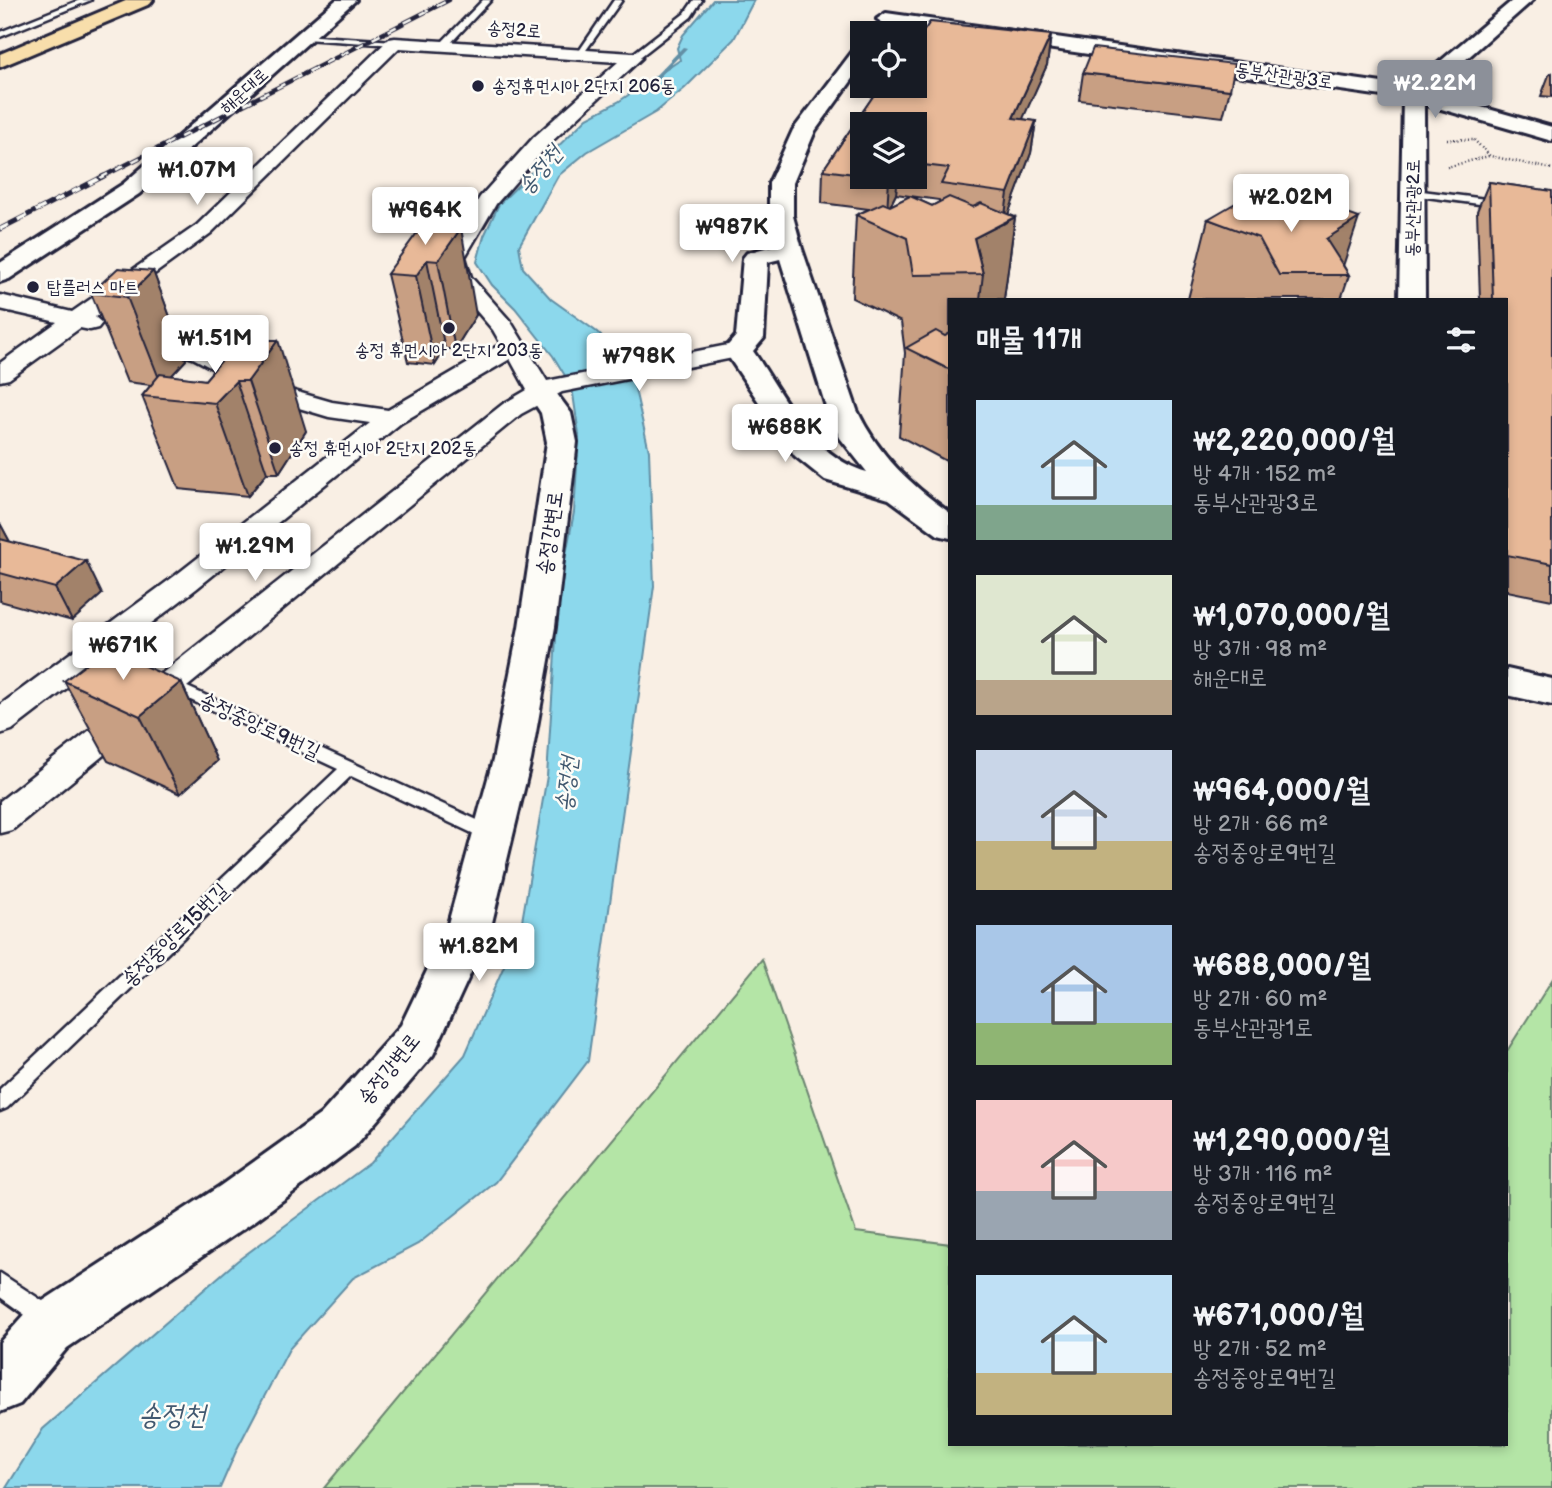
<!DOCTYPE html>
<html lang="ko">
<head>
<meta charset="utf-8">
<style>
  :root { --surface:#171b24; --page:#242831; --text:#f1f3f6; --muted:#9ea1a6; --accent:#8c9099 }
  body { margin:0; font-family:"Balsamiq Sans","Poor Story",sans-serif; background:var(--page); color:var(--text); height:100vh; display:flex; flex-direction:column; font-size:26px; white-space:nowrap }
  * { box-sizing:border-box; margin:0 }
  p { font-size:23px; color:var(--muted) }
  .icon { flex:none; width:38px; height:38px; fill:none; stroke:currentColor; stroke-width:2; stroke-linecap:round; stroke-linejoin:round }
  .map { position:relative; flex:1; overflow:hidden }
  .details { position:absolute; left:948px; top:298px; width:560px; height:1148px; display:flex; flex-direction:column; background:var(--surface); border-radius:0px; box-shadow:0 4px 10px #0003 }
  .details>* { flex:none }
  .tools { position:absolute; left:850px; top:21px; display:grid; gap:14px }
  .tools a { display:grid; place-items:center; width:77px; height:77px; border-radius:0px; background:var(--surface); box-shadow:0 4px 10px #0003; font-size:35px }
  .price { position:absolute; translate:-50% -60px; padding:0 16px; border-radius:7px; background:#fff; color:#222; font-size:23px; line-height:46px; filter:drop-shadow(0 2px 4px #0008) }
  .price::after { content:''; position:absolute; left:50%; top:42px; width:21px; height:16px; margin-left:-10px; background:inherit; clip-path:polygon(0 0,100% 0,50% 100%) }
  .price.current { background:var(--accent); color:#fff }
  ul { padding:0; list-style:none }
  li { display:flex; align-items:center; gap:21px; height:175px; padding:0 28px }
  li span { display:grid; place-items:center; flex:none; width:196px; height:140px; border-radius:0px; color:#555 }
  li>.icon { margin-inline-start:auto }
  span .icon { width:84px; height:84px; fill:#fffc; stroke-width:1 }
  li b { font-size:30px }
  h2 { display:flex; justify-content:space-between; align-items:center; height:84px; padding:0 28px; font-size:30px }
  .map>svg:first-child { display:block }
</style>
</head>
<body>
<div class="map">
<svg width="1552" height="1488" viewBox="0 0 1552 1488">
  <rect width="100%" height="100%" fill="#f9efe4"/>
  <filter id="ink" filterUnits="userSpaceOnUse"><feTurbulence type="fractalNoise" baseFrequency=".0143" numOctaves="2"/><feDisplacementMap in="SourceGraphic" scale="14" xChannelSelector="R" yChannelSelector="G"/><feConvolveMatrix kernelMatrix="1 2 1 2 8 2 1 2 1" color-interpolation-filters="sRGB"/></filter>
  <g filter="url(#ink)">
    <path fill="#b4e5a6" stroke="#6b8470" stroke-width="2" d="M 762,959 L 856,1232 L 950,1244 L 950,1444 L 1507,1444 L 1507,1051 L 1552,980 L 1552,1488 L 324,1488 Z"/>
    <path fill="#8cd8ec" stroke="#628fa5" stroke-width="2" d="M 713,0 L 754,0 L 734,39 L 685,88 L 656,112 L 587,152 L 558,176 L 519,246 L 523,268 L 551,299 L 597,332 L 617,352 L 632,376 L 649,451 L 654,586 L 588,1061 L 496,1182 L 418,1244 L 353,1278 L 289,1349 L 238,1447 L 220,1488 L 6,1488 L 43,1429 L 237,1261 L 370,1163 L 465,1055 L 521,927 L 547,776 L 559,592 L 574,512 L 579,435 L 572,387 L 553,356 L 515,308 L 492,285 L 477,262 L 484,236 L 499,204 L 587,118 L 618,102 L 680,60 L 677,48 L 683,35 Z"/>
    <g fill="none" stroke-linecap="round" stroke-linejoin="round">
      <path fill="#628fa5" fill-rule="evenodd" d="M 683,47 L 687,48 L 653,84 L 649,84 L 649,82 Z"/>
      <g stroke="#22223b" stroke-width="5">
        <g id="service">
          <path d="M 80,0 L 91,0 L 0,37 L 0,32 Z"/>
          <path d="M 483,0 L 491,0 L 446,48 L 440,48 L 440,44 Z"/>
          <path d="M 614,0 L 622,0 L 581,57 L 575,57 Z"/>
          <path d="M 694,0 L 702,0 L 691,17 L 636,60 L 630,60 L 630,56 L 685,13 Z"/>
          <path d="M 301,35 L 395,41 L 399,43 L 395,45 L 304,39 Z"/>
          <path d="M 1414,190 L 1502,201 L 1507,204 L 1502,207 L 1411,195 L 1409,193 Z"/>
          <path d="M 170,679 L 499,830 L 501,835 L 499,840 L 487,840 L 351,776 L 7,1108 L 0,1111 L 0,1089 L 338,769 L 165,688 L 162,684 Z"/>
          <path d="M 0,1273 L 58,1311 L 61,1319 L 58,1327 L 50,1330 L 42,1327 L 0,1297 Z"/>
        </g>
      </g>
      <g stroke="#22223b" stroke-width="5">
        <path id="minor" d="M 395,38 L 633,53 L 642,58 L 548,145 L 496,204 L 465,257 L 471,277 L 511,322 L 547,381 L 738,343 L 746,345 L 750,350 L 746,355 L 738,357 L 562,392 L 521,414 L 12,830 L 0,833 L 0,801 L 503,404 L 527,390 L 510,359 L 401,423 L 196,589 L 12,730 L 0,734 L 0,705 L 176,575 L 370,423 L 329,417 L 269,399 L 193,358 L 131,338 L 127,333 L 131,328 L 147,328 L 211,348 L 287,389 L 332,402 L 388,410 L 501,344 L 493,330 L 449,279 L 443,257 L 480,197 L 534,137 L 618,62 L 399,48 L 211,233 L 95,317 L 102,323 L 98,328 L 90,330 L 80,328 L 9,379 L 0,381 L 0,363 L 57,322 L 0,309 L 0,295 L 72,312 L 197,225 L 389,39 Z"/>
      </g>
      <g stroke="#22223b" stroke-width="6">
        <g id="tertiary">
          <path d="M 1513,0 L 1533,0 L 1429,92 L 1552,127 L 1552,141 L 1424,104 L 1425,299 L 1399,299 L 1403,99 L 886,25 L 877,19 L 886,13 L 1410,87 Z"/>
          <path d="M 863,45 L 863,65 L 815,131 L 793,183 L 793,216 L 802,249 L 857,410 C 879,456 910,484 950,513 L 950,538 L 938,535 L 889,499 L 825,480 L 795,456 L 724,350 L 736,336 L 743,258 L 747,253 L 776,245 L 769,216 L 769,183 L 793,130 L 856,47 ZM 780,259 L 827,410 L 840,438 L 867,472 C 811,456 784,396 753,351 L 764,338 L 768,262 Z"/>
          <path d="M 541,383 L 551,386 L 571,413 L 577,442 L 555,627 L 531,760 L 490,931 L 433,1055 L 355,1146 L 256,1220 L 67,1348 L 20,1404 L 0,1412 L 0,1342 L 29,1310 L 220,1186 L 321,1114 L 401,1025 L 446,931 L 493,760 L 519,627 L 547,442 L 541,413 L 527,392 L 531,386 Z"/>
          <path d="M 1507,669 L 1552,679 L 1552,705 L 1507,695 Z"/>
        </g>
      </g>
      <g stroke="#22223b" stroke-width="6">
        <path id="secondary" d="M 336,0 L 356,0 L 139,194 L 9,279 L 0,282 L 0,263 L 123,184 Z"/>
      </g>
      <g stroke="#22223b" stroke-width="6">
        <path id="motorway" d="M 128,0 L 153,0 L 150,4 L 0,67 L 0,54 Z"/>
      </g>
      <g stroke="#22223b" stroke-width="2.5" stroke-dasharray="1 2.5" stroke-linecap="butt">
        <path d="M 1447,139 L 1474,140"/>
        <path d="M 1474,140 L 1490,156 L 1552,169"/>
        <path d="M 1447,167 L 1489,156"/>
      </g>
      <use href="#service" fill="#fdfcf7" fill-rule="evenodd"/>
      <use href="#minor" fill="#fdfcf7" fill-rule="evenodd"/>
      <use href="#tertiary" fill="#fdfcf7" fill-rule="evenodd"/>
      <use href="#secondary" fill="#fdfcf7" fill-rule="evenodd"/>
      <use href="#motorway" fill="#f8deab" fill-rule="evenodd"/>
      <g stroke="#22223b" stroke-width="4.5">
        <path id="rail-far1" d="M 100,178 L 449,0"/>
      </g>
      <g stroke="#22223b" stroke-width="5">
        <path id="rail" d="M 0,229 L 104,176"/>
      </g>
      <use href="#rail-far1" stroke="#fdfcf7" stroke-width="2.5" stroke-dasharray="9" stroke-linecap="butt"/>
      <use href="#rail" stroke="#fdfcf7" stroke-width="3.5" stroke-dasharray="10" stroke-linecap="butt"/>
    </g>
    <g fill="#c89f83" stroke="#22223b" stroke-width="2" fill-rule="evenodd">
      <path d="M 930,22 L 1051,35 L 1047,65 L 1022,119 L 1036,121 L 1031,153 L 1008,214 L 1015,217 L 1004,299 L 950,299 L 950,463 L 899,436 L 905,353 L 901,322 L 852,298 L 856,215 L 869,209 L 822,203 L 823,170 L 880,86 L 915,86 L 915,44 ZM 863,124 L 915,124 L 915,177 L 863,177 ZM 896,194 L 939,200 L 939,202 L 932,206 L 910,196 L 890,206 Z"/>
      <path d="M 1083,73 L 1230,90 L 1223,117 L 1079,100 Z"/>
      <path d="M 1552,73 L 1552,97 L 1541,96 L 1549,75 Z"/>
      <path d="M 1489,182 L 1552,191 L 1552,600 L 1507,591 L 1507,299 L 1480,299 L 1477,211 Z"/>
      <path d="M 1208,219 L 1343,265 L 1349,275 L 1341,299 L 1188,299 Z"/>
      <path d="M 440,225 L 476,315 L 455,349 L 445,349 L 435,365 L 408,362 L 387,274 Z"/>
      <path d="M 153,271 L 186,360 L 171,376 L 205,380 L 239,340 L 306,431 L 279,473 L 267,473 L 248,496 L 179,489 L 142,396 L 151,385 L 127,382 L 91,293 Z"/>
      <path d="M 0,524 L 10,542 L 102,594 L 72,621 L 0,601 Z"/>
      <path d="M 64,681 L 181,682 L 217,761 L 180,794 L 108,761 Z"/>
    </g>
    <g fill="#a2826a" stroke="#22223b" stroke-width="2">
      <path d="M 1051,35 L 1047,65 L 1009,150 L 1013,118 Z"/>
      <path d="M 1036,121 L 1031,153 L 1005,223 L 1015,217 L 1004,299 L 980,299 L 983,274 L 974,238 L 1004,223 L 1008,193 Z"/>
      <path d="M 890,177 L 898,177 L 896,194 L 887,212 L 889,179 Z"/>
      <path d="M 1359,218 L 1340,275 L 1326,239 Z"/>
      <path d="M 461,228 L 476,315 L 455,349 L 438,261 Z"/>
      <path d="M 427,260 L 445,349 L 435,365 L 416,276 Z"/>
      <path d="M 153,271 L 186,360 L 162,386 L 127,297 Z"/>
      <path d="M 278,340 L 306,431 L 279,473 L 248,381 Z"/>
      <path d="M 236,381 L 267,473 L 248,496 L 215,403 Z"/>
      <path d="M 1,525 L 18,557 L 0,559 L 0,526 Z"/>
      <path d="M 86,561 L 102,594 L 72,621 L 55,588 Z"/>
      <path d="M 181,682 L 217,761 L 180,794 L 140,716 Z"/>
    </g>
    <g fill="#e8b998" stroke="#22223b" stroke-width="2">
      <path d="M 930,22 L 1051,35 L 1013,118 L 1036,121 L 1008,193 L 941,184 L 949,168 L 915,164 L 915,124 L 863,124 L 863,175 L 823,170 L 880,86 L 915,86 L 915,44 Z"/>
      <path d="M 1093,48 L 1235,64 L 1230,90 L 1083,73 Z"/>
      <path d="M 874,177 L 890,177 L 889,179 Z"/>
      <path d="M 1489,182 L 1552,191 L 1552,564 L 1507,555 L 1507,299 L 1493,299 Z"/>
      <path d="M 910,196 L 932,206 L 949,197 L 973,207 L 981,203 L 1015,217 L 974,238 L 983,274 L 913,275 L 907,238 L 856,215 L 883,203 L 890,206 Z"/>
      <path d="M 1246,197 L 1271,206 L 1285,198 L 1313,207 L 1319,204 L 1359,218 L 1326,239 L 1349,275 L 1279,275 L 1259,238 L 1208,219 Z"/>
      <path d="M 433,211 L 440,225 L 461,228 L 438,261 L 427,260 L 416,276 L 387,274 Z"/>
      <path d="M 118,268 L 153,271 L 127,297 L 91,293 Z"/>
      <path d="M 936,331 L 945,336 L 950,333 L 950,370 L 906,348 Z"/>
      <path d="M 239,340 L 278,340 L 248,381 L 236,381 L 215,403 L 142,396 L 160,374 L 205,380 Z"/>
      <path d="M 0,539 L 86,561 L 55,588 L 0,573 Z"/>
      <path d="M 106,649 L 181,682 L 140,716 L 64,681 Z"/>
    </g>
  </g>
  <g fill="#22223b" stroke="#fdfcf7" stroke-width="2.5">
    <circle cx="478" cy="86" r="7"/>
    <circle cx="33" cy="287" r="7"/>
    <circle cx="449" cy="328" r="7"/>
    <circle cx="275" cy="448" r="7"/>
  </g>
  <g text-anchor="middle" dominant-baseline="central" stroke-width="5" stroke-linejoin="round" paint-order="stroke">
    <g font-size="18" fill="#22223b" stroke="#fdfcf7">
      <text transform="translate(514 30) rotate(4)">송정2로</text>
      <text transform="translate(1284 76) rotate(8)">동부산관광3로</text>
      <text transform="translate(244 91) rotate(-42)">해운대로</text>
      <text transform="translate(1413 208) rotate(-89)">동부산관광2로</text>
    </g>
    <g font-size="18" fill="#22223b" stroke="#fdfcf7" text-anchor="start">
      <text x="492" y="86">송정휴먼시아 2단지 206동</text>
      <text x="47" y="287">탑플러스 마트</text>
      <text x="449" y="350" text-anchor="middle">송정 휴먼시아 2단지 203동</text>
      <text x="289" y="448">송정 휴먼시아 2단지 202동</text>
    </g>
    <g font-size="21" fill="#22223b" stroke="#fdfcf7">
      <text transform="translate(550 533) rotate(-82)">송정강변로</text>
      <text transform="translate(260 726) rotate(25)">송정중앙로9번길</text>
      <text transform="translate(175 935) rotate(-44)">송정중앙로15번길</text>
      <text transform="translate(389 1069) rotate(-51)">송정강변로</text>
    </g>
    <g font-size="23" font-style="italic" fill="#425970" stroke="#fdfcf7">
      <text transform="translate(540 170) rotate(-50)">송정천</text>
      <text transform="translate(567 784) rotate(-84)">송정천</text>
    </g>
    <g font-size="28" font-style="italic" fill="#425970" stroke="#fdfcf7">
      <text x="172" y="1415">송정천</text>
    </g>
  </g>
</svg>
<div class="tools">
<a><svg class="icon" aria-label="locate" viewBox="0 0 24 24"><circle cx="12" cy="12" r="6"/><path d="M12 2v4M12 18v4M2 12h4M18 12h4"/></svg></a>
<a><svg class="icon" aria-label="layers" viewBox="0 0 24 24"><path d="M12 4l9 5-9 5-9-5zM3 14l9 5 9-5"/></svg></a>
</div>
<b class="price current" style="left:1435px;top:120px">₩2.22M</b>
<b class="price" style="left:197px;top:207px">₩1.07M</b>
<b class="price" style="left:1291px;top:234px">₩2.02M</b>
<b class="price" style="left:425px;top:247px">₩964K</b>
<b class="price" style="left:732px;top:264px">₩987K</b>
<b class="price" style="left:215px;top:375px">₩1.51M</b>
<b class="price" style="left:639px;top:393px">₩798K</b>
<b class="price" style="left:785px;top:464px">₩688K</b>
<b class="price" style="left:255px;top:583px">₩1.29M</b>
<b class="price" style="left:123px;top:682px">₩671K</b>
<b class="price" style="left:479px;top:983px">₩1.82M</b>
<section class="details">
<h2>매물 11개<svg class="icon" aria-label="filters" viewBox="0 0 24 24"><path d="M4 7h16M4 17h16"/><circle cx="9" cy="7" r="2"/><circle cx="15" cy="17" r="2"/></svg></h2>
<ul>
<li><span style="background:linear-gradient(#bfe0f5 75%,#7fa58c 0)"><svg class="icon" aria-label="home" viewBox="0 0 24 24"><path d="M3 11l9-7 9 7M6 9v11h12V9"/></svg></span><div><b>₩2,220,000/월</b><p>방 4개 · 152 m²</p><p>동부산관광3로</p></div></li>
<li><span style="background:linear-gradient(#dfe7d0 75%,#b9a48a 0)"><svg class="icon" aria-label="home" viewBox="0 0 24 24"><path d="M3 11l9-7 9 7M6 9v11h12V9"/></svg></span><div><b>₩1,070,000/월</b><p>방 3개 · 98 m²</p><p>해운대로</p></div></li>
<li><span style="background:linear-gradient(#c9d6e8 65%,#c2b280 0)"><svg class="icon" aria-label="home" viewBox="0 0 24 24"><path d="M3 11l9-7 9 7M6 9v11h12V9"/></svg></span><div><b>₩964,000/월</b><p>방 2개 · 66 m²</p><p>송정중앙로9번길</p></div></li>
<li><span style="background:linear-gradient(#a9c7e8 70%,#8fb573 0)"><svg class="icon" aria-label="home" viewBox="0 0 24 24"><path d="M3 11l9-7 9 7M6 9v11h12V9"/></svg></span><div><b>₩688,000/월</b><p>방 2개 · 60 m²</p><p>동부산관광1로</p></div></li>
<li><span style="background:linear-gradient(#f6c9c9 65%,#9aa5b1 0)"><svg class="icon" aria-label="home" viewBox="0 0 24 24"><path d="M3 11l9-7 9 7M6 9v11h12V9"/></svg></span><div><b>₩1,290,000/월</b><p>방 3개 · 116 m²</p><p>송정중앙로9번길</p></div></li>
<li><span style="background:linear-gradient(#bfe0f5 70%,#c2b280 0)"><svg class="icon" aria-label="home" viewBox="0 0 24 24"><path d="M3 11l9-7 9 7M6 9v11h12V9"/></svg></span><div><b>₩671,000/월</b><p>방 2개 · 52 m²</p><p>송정중앙로9번길</p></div></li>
</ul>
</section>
</div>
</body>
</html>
